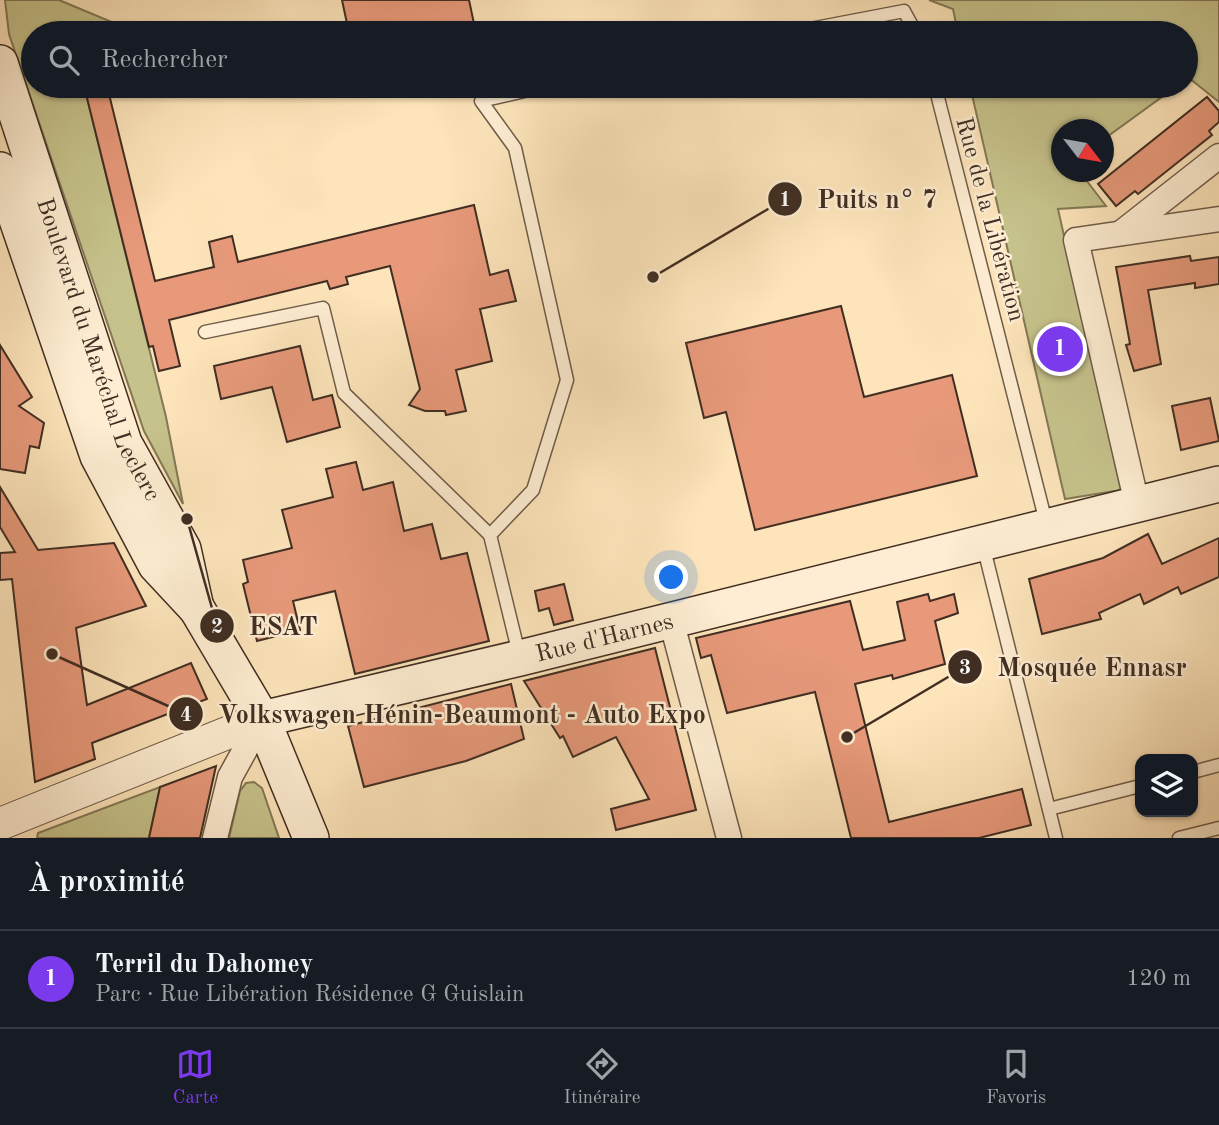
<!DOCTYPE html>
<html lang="fr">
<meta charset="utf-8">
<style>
:root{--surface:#171b24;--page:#20242c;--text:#f1f3f6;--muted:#9ea1a6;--line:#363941;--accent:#7c3aed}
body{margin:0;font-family:"Old Standard TT",serif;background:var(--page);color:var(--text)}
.controls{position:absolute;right:21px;bottom:21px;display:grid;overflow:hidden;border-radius:14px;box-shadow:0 2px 5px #0004}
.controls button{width:63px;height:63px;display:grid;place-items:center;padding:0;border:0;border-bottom:2px solid var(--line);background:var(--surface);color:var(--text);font:35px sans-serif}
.compass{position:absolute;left:1051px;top:119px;width:63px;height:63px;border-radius:50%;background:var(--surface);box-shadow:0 2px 5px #0004;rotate:121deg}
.you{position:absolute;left:672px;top:578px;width:24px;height:24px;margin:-18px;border:5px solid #fff;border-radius:50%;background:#1a73e8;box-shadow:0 0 0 10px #1a73e833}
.badge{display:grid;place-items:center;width:46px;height:46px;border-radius:50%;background:var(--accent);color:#fff;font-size:23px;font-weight:700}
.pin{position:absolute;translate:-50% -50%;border:4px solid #fff;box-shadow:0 2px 7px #0006}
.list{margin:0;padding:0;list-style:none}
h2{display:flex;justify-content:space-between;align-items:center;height:91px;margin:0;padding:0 28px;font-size:30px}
h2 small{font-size:23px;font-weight:400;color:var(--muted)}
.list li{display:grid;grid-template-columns:46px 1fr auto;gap:21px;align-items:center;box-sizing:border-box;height:98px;padding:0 28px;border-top:2px solid var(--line)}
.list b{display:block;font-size:26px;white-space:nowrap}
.list p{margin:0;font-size:23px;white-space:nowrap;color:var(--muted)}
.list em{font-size:23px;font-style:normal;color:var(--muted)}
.icon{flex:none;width:38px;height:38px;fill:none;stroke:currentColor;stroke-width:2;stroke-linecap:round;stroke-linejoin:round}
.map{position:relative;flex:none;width:1219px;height:838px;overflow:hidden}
.search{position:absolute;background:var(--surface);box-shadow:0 2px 5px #0004;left:21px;right:21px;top:21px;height:77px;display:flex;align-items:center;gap:18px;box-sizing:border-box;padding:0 24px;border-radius:38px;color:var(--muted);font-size:26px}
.sheet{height:189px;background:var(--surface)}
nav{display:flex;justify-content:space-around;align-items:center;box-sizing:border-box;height:98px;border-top:2px solid var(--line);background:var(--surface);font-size:19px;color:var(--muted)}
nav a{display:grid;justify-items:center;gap:4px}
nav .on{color:var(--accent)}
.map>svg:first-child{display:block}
</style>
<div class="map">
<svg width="1219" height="838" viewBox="0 0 1219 838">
<rect width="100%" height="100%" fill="#fde4ba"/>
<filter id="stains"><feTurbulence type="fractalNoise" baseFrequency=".00286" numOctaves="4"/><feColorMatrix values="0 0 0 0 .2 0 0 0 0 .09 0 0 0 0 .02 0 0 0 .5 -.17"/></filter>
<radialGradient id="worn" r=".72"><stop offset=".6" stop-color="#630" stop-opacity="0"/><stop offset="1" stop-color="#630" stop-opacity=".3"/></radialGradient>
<g fill="#c6c28b" stroke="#837857" stroke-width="2">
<path d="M 5,0 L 59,0 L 114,23 L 107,33 L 33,33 L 33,86 L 84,86 L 166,417 L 183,504 L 144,431 L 9,34 Z"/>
<path d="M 929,0 L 1219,0 L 1219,102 L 1189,78 L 1186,80 L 1186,33 L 958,33 L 953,9 Z"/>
<path d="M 970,86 L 1177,86 L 1104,139 L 1104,130 L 1062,130 L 1062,172 L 1080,172 L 1106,206 L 1058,209 L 1121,490 L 1065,499 Z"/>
<path d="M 254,782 L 262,788 L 279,838 L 229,838 L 240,791 L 246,783 Z"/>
<path d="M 160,787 L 149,838 L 37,838 L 38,833 Z"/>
</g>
<g fill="#e7997a" stroke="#402e23" stroke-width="2">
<path d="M 342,0 L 469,0 L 476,33 L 349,33 Z"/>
<path d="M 107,86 L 155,281 L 214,267 L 209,242 L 232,236 L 238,262 L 474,205 L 490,275 L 508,270 L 516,301 L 480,309 L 492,361 L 456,370 L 466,411 L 446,415 L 445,411 L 425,411 L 409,405 L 420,389 L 390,266 L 346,277 L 348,284 L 330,289 L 327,281 L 169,320 L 180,366 L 159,371 L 153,346 L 149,347 L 85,90 Z"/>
<path d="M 1207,97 L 1219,111 L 1219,122 L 1209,131 L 1212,135 L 1138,194 L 1135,191 L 1116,206 L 1098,184 Z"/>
<path d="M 1190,256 L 1191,261 L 1219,257 L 1219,284 L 1195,288 L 1195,283 L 1148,290 L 1161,364 L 1134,371 L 1126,345 L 1130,344 L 1116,267 Z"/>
<path d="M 841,306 L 864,397 L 952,375 L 977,476 L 755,530 L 726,412 L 704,418 L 686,343 Z"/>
<path d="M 0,345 L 32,397 L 19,406 L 44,423 L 39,448 L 30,446 L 25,473 L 0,469 Z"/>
<path d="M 300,346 L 313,400 L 332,395 L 340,427 L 287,442 L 272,387 L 221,399 L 214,366 Z"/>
<path d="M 1210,398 L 1219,441 L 1181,450 L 1172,406 Z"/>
<path d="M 356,462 L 363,490 L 393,482 L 404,531 L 432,524 L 441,559 L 467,553 L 489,641 L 355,674 L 335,591 L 293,601 L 300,630 L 257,641 L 243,584 L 248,582 L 243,560 L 292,548 L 282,510 L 333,497 L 326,469 Z"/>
<path d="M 0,487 L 38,550 L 114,543 L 146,606 L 76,628 L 87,705 L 191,663 L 207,699 L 92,743 L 95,759 L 35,782 L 12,579 L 0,580 L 0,553 L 15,552 L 0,527 Z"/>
<path d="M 1148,534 L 1162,564 L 1219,538 L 1219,577 L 1181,594 L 1178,587 L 1144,604 L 1140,594 L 1099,613 L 1101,619 L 1042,634 L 1029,579 L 1103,558 Z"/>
<path d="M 564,584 L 573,620 L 554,625 L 549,608 L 539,611 L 535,591 Z"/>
<path d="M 928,594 L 930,601 L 954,594 L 958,613 L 935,621 L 945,664 L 893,679 L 892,675 L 855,684 L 889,822 L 1022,789 L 1031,825 L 979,838 L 851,838 L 815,692 L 727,713 L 711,655 L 701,658 L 696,638 L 850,601 L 863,650 L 905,640 L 897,602 Z"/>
<path d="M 655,648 L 696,810 L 616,830 L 611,809 L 649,799 L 616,737 L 573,757 L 563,736 L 560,738 L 524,681 Z"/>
<path d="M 511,684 L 524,739 L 466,761 L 364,787 L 348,726 Z"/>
<path d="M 216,766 L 200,838 L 149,838 L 160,787 Z"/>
</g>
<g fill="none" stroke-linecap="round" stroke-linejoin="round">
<g stroke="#6f5c49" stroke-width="15">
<g id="service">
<path d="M 789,33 L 904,11 L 916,33"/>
<path d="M 935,86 L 1047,526"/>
<path d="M 205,332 L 323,308 L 344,393 L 490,535"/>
<path d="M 983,545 L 1056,838"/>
<path d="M 519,654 L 490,535 L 533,490 L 567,380 L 515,148 L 481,101 L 546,86"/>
<path d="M 1193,772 L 1219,765"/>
<path d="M 1049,809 L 1140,786"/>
<path d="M 1179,838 L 1219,828"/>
</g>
</g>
<g stroke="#6f5c49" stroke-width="27">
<g id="minor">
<path d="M 1121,233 L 1219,156"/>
<path d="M 1137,504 L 1076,240 L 1219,219"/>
<path d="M 671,620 L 729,838"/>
<path d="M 215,838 L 230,777 L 262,719"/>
</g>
</g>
<g stroke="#6f5c49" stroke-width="34">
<path id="tertiary" d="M 0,824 L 262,719"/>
</g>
<g stroke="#402e23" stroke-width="38">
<g id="secondary">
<path id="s1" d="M 0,63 L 124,443 L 183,549 L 196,608"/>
<path d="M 0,170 L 98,456 L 156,565 L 197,609 L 262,719 L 311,838"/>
<path id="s2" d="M 262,719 L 520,658 L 1219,484"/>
</g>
</g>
<use href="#service" stroke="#feedd2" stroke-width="12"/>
<use href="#minor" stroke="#feedd2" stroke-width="24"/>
<use href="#tertiary" stroke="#feedd2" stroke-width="32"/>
<use href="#secondary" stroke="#feedd2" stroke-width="35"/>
</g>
<g text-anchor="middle" stroke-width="5" stroke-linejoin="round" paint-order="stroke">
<g font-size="24" fill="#402e23" stroke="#feedd2">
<text transform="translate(991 219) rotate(75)" y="8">Rue de la Libération</text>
<text dy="8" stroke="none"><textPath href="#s1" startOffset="303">Boulevard du Maréchal Leclerc</textPath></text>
<text dy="8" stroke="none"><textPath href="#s2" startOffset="352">Rue d'Harnes</textPath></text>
</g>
</g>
<path fill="none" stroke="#402e23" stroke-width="2.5" d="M653 277L785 199M187 519L217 626M847 737L965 667M52 654L186 714"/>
<g fill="#402e23" stroke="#feedd2" stroke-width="2.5">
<circle cx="653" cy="277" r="7"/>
<circle cx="187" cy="519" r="7"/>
<circle cx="847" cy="737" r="7"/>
<circle cx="52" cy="654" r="7"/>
<circle cx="785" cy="199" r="18"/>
<circle cx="217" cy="626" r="18"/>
<circle cx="965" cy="667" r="18"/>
<circle cx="186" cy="714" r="18"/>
</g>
<g font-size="21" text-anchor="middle" font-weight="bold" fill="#fff">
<text x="785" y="206">1</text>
<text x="217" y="633">2</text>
<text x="965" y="674">3</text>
<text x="186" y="721">4</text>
</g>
<g font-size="26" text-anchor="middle" font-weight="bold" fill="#402e23" stroke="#feedd2" stroke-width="5" stroke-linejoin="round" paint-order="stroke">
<text x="877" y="208">Puits n° 7</text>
<text x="283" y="635">ESAT</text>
<text x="1092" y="676">Mosquée Ennasr</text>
<text x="462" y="723">Volkswagen Hénin-Beaumont - Auto Expo</text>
</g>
<rect width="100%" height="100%" filter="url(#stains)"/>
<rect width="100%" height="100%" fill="url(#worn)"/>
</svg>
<div class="controls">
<button><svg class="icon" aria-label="layers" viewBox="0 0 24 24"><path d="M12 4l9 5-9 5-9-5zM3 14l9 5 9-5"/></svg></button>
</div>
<svg class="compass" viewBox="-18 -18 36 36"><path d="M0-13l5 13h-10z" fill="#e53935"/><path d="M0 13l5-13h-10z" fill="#9ea1a6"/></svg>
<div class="you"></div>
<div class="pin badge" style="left:1060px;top:349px">1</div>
<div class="search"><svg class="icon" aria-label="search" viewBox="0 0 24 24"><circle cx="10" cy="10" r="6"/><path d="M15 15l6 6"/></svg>Rechercher</div>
</div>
<section class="sheet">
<h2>À proximité<small></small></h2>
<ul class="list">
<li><span class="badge">1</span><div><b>Terril du Dahomey</b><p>Parc · Rue Libération Résidence G Guislain</p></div><em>120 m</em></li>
</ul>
</section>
<nav>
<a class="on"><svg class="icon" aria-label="map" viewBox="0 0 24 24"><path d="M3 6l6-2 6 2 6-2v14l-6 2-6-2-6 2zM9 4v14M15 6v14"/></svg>Carte</a>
<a><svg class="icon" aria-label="directions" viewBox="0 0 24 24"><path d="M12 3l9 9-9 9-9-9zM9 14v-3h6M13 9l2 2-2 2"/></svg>Itinéraire</a>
<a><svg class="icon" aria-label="saved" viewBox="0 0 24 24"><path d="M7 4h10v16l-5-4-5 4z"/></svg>Favoris</a>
</nav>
